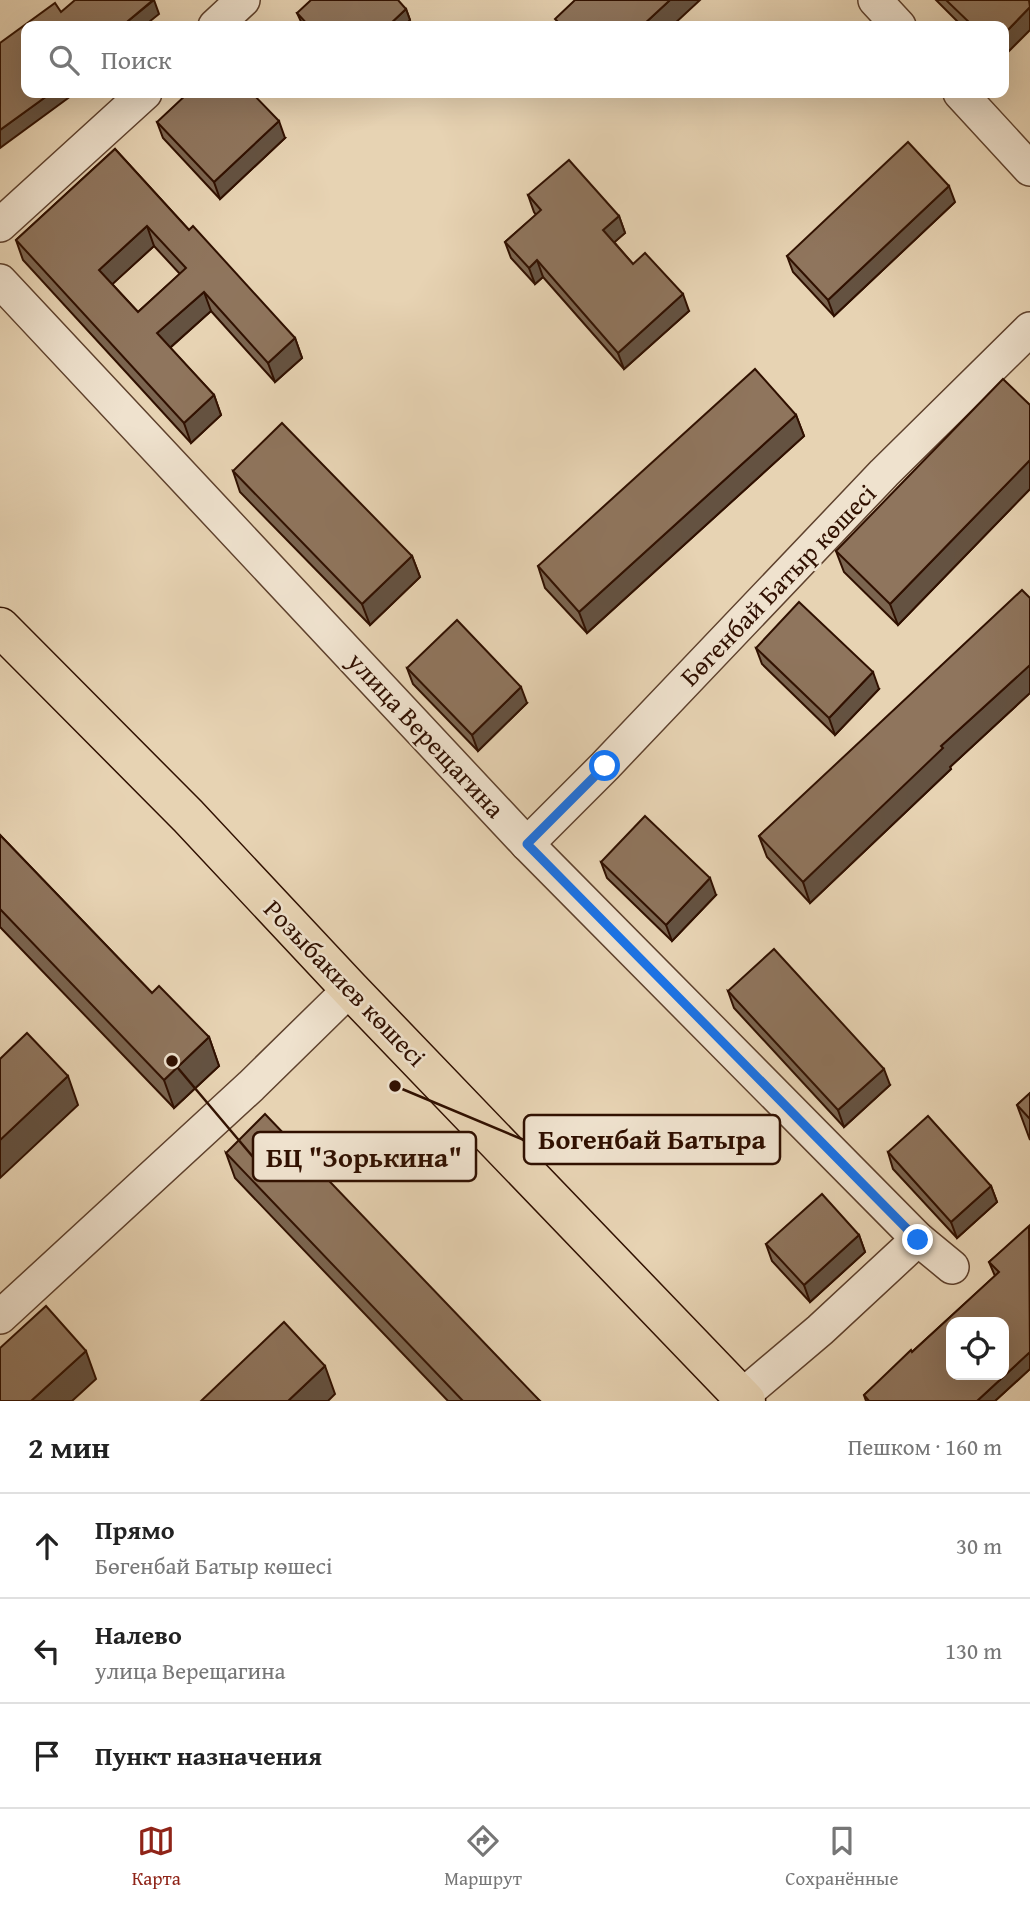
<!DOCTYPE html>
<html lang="ru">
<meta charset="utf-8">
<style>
:root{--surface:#fff;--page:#f6f6f6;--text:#222;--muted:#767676;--line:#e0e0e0;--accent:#8f2418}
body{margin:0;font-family:"Gentium Book Plus",serif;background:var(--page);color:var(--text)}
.controls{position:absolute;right:21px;bottom:21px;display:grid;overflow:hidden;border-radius:14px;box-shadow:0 7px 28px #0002}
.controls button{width:63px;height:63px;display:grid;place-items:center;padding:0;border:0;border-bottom:2px solid var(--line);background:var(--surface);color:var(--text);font:35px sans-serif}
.stop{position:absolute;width:21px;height:21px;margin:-16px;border:5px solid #1a73e8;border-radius:50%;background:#fff}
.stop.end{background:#1a73e8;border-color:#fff;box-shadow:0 2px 7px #0008}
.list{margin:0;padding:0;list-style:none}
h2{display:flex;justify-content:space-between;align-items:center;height:91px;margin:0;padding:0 28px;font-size:30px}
h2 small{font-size:23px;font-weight:400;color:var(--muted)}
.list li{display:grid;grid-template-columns:46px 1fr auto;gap:21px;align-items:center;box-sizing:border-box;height:105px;padding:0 28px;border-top:2px solid var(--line)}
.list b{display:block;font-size:26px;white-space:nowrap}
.list p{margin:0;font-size:23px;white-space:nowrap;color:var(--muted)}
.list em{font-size:23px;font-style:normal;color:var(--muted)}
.icon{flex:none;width:38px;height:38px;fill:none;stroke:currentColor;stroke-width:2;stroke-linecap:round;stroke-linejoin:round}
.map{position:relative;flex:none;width:1030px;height:1401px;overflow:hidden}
.search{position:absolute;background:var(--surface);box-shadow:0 7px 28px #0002;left:21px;right:21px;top:21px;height:77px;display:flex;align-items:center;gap:18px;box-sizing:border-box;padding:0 24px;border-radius:14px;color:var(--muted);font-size:26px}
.sheet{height:406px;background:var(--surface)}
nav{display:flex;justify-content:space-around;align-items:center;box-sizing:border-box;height:98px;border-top:2px solid var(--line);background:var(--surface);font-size:19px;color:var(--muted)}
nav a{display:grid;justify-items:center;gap:4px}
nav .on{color:var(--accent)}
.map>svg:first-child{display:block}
</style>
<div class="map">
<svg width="1030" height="1401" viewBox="0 0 1030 1401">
<rect width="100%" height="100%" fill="#e7d3b3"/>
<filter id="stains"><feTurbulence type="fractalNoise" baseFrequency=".00286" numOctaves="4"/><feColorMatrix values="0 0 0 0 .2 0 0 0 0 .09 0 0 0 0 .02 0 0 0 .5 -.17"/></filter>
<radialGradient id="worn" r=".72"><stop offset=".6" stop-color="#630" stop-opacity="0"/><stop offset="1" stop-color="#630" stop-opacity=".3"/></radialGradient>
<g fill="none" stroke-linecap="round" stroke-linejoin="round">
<g stroke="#5e412d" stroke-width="36">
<g id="minor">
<path d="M 875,0 L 899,26"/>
<path d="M 215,26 L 243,0"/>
<path d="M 960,93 L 1030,169"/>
<path d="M 0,225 L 145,93"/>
<path d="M 0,281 L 527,844 L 918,1239 L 952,1267"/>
<path d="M 527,844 L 605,766 L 884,473 L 1030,329"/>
<path d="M 0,1317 L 251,1086 L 350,989"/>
<path d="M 742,1396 L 820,1330 L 918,1239"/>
</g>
</g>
<g stroke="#301000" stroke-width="41">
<path id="major" d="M 0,627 L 188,816 L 350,989 L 746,1401"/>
</g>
<use href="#minor" stroke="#efe2ce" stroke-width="33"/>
<use href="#major" stroke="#e7d3b3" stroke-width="38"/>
</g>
<g fill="#7b6550" stroke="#301000" stroke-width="2" fill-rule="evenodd">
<path d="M 936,0 L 1029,0 L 1004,26 L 962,26 Z"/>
<path d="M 406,9 L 410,20 L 404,26 L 303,26 L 297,13 Z"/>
<path d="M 157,122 L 285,138 L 220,199 L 163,138 Z"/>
<path d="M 115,149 L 189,230 L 295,338 L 302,358 L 275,382 L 211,311 L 170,348 L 214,395 L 221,415 L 191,443 L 23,260 L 16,240 ZM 154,246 L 180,274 L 138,312 L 112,284 Z"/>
<path d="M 528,195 L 619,216 L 625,233 L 614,242 L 633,264 L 689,311 L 624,369 L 543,277 L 535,284 L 511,258 L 505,242 L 536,215 L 534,212 Z"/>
<path d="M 955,202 L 834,316 L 793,272 L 787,256 Z"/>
<path d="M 1030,405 L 1030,489 L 898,625 L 844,572 L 836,551 Z"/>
<path d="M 796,415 L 804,436 L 587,633 L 545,588 L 538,566 Z"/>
<path d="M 233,471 L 412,556 L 420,577 L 370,625 L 240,492 Z"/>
<path d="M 1030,598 L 1030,693 L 950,767 L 951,769 L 810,903 L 767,857 L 759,836 Z"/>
<path d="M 756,648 L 879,689 L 835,735 L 762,664 Z"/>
<path d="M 407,668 L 527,703 L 478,751 L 413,684 Z"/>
<path d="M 0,835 L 152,993 L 209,1037 L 219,1066 L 174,1108 L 0,927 Z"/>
<path d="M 601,862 L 716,895 L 672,941 L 607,878 Z"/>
<path d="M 728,991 L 890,1085 L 844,1127 L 734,1008 Z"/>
<path d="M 1030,1093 L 1030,1140 L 1017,1105 Z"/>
<path d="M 888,1152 L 991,1186 L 997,1202 L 957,1238 L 893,1169 Z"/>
<path d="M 226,1153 L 540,1401 L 448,1401 L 235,1178 Z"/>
<path d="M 1030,1227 L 1030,1369 L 995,1401 L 866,1401 L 864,1395 L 912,1352 L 995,1276 L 989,1262 Z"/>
<path d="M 859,1235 L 865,1252 L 810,1302 L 772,1261 L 766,1244 Z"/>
</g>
<g fill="#645241" stroke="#301000" stroke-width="2">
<path d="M 154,0 L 159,14 L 144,26 L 122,26 Z"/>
<path d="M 670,0 L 700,0 L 672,26 L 642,26 Z"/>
<path d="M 1030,7 L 1030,30 L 1004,56 L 1004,34 Z"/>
<path d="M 406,9 L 410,20 L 404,26 L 388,26 Z"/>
<path d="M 51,93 L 75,93 L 0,148 L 0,130 Z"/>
<path d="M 279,121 L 285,138 L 220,199 L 214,182 Z"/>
<path d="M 949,186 L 955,202 L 834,316 L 828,300 Z"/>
<path d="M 619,216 L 625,233 L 609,247 L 603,230 Z"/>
<path d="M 147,226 L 154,246 L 106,290 L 99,270 Z"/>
<path d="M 537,260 L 543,277 L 535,284 L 529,268 Z"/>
<path d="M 204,292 L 211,311 L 164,353 L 157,333 Z"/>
<path d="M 683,294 L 689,311 L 624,369 L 618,353 Z"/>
<path d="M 295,338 L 302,358 L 275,382 L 268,363 Z"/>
<path d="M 214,395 L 221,415 L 191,443 L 184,423 Z"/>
<path d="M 796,415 L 804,436 L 587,633 L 579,612 Z"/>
<path d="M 1030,460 L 1030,489 L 898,625 L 890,604 Z"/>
<path d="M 412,556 L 420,577 L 370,625 L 362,604 Z"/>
<path d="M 1030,665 L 1030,693 L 950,767 L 951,769 L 810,903 L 803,882 L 941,746 Z"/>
<path d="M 873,672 L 879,689 L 835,735 L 829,718 Z"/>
<path d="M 521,687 L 527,703 L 478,751 L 472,735 Z"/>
<path d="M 710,878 L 716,895 L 672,941 L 666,925 Z"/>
<path d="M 209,1037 L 219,1066 L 174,1108 L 164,1080 Z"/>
<path d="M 884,1069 L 890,1085 L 844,1127 L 838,1110 Z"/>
<path d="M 68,1076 L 78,1105 L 0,1178 L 0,1140 Z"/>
<path d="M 991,1186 L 997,1202 L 957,1238 L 951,1222 Z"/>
<path d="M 859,1235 L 865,1252 L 810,1302 L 804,1285 Z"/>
<path d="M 86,1351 L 96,1379 L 72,1401 L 31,1401 Z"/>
<path d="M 1030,1352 L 1030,1369 L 995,1401 L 977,1401 Z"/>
<path d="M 325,1366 L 335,1394 L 328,1401 L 288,1401 Z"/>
</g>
<g fill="#8f755d" stroke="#301000" stroke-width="2" fill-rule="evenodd">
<path d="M 75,0 L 153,0 L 122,26 L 26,26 L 26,93 L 51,93 L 0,130 L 0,43 L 55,3 L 61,12 Z"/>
<path d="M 311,0 L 398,0 L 406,9 L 388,26 L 309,26 L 297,13 Z"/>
<path d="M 575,0 L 670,0 L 642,26 L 562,26 L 555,19 Z"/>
<path d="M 946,0 L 1029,0 L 1030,7 L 1004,34 L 1004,26 L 973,26 Z"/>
<path d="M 188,93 L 252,93 L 279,121 L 214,182 L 157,122 Z"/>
<path d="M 908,142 L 949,186 L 828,300 L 787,256 Z"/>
<path d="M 115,149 L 189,230 L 193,226 L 295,338 L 268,363 L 204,292 L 157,333 L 214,395 L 184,423 L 16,240 ZM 147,226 L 186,268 L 138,312 L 99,270 Z"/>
<path d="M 569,160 L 619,216 L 603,230 L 633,264 L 645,253 L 683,294 L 618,353 L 537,260 L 529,268 L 505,242 L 541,210 L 528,195 Z"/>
<path d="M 755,369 L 796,415 L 579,612 L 538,566 Z"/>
<path d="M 1003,379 L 1030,405 L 1030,460 L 890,604 L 836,551 Z"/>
<path d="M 282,423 L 412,556 L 362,604 L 233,471 Z"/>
<path d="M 1022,590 L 1030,598 L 1030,665 L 941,746 L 943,748 L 803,882 L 759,836 Z"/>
<path d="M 799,602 L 873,672 L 829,718 L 756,648 Z"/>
<path d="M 457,620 L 521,687 L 472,735 L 407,668 Z"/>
<path d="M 645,816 L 710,878 L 666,925 L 601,862 Z"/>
<path d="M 0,835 L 152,993 L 159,986 L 209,1037 L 164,1080 L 0,909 Z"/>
<path d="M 774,949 L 884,1069 L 838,1110 L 728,991 Z"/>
<path d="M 27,1033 L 68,1076 L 0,1140 L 0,1059 Z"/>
<path d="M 1030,1093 L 1030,1119 L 1017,1105 Z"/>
<path d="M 265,1114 L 540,1401 L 463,1401 L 226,1153 Z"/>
<path d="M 928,1116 L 991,1186 L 951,1222 L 888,1152 Z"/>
<path d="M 822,1194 L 859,1235 L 804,1285 L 766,1244 Z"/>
<path d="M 1029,1226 L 1030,1352 L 977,1401 L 869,1401 L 864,1395 L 911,1350 L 912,1352 L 999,1272 L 989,1262 ZM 951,1322 L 1004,1322 L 1004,1375 L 951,1375 Z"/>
<path d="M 46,1306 L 86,1351 L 31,1401 L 0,1401 L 0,1348 Z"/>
<path d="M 284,1322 L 325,1366 L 288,1401 L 201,1401 Z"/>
</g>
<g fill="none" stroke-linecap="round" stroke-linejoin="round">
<path stroke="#1a73e8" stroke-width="9" d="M 605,766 L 527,844 L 918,1240"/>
</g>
<g text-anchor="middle" stroke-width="5" stroke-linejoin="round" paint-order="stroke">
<g font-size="26" fill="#301000" stroke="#efe2ce">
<text transform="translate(778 585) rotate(-46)" y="9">Бөгенбай Батыр көшесі</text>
<text transform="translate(426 735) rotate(47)" y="9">улица Верещагина</text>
<text transform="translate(345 983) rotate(46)" y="9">Розыбакиев көшесі</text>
</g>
</g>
<path fill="none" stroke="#301000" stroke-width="2.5" d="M395 1086L524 1140M172 1061L253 1157"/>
<g fill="#301000" stroke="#efe2ce" stroke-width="2.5">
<circle cx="395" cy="1086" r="7"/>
<circle cx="172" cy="1061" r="7"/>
</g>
<g fill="#efe2ce" stroke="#301000" stroke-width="2.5">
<rect x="524" y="1115" width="256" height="49" rx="7"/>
<rect x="253" y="1132" width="223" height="49" rx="7"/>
</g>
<g font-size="28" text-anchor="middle" font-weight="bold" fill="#301000">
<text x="652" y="1149">Богенбай Батыра</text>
<text x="364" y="1167">БЦ "Зорькина"</text>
</g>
<rect width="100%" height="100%" filter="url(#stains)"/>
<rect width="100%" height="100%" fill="url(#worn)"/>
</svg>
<div class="controls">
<button><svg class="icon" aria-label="locate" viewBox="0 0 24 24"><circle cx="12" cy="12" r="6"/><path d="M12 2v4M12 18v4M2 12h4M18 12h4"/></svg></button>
</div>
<div class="stop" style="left:605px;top:766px"></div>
<div class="stop end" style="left:918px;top:1240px"></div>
<div class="search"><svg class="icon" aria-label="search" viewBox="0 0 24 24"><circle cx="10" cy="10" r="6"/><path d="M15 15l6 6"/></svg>Поиск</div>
</div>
<section class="sheet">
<h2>2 мин<small>Пешком · 160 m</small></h2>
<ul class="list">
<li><svg class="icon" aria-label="ahead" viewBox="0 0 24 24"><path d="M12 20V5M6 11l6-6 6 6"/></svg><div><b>Прямо</b><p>Бөгенбай Батыр көшесі</p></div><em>30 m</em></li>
<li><svg class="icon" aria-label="left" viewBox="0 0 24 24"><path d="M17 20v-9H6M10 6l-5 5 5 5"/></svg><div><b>Налево</b><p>улица Верещагина</p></div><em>130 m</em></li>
<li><svg class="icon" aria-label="arrive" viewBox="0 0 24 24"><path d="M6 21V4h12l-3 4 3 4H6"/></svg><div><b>Пункт назначения</b></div></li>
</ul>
</section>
<nav>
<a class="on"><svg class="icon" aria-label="map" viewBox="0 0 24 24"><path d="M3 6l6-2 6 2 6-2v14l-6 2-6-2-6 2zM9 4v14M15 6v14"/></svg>Карта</a>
<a><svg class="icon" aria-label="directions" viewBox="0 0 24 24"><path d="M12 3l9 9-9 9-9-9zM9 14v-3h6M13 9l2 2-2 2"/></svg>Маршрут</a>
<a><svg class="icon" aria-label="saved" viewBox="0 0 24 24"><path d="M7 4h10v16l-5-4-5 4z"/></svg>Сохранённые</a>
</nav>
